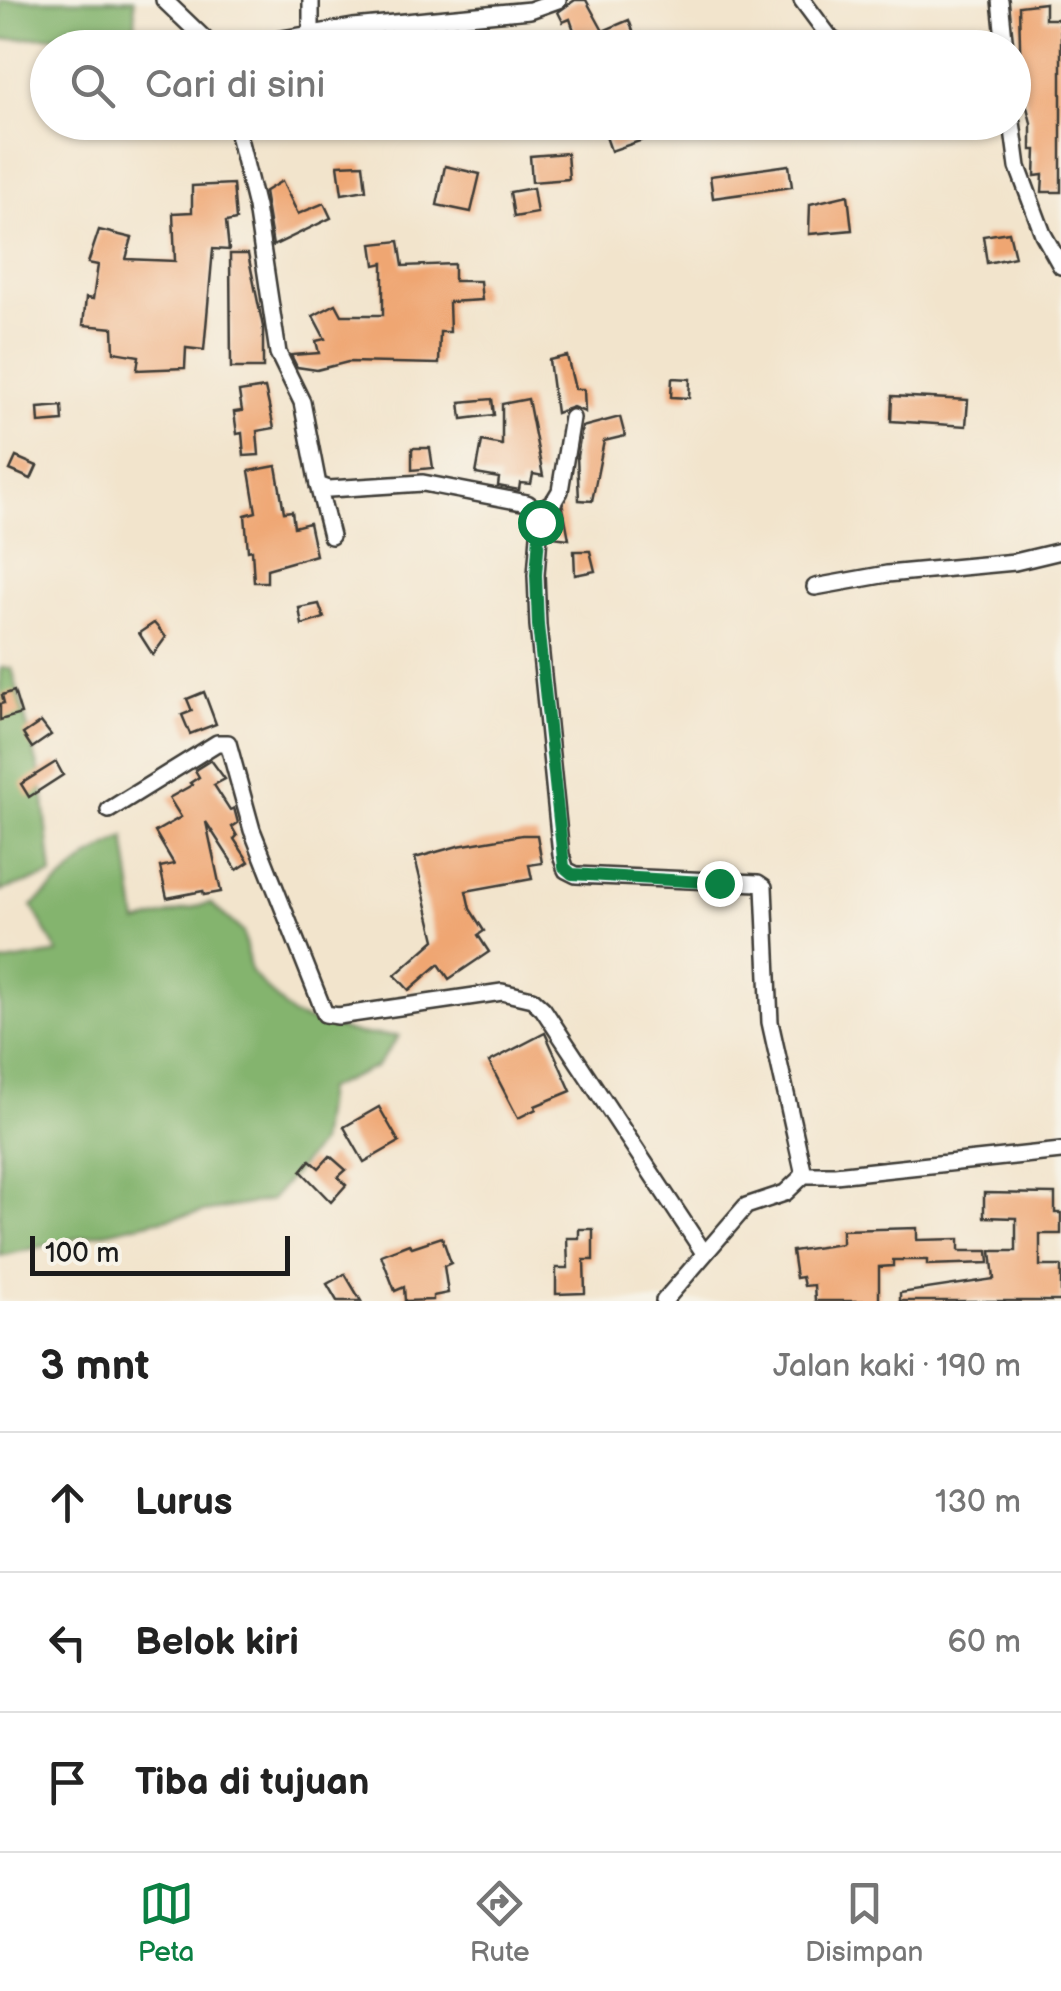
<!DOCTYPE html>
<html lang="id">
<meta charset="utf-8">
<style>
:root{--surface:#fff;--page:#f6f6f6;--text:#222;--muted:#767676;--line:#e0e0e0;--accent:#0b8043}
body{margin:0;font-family:"Balsamiq Sans",sans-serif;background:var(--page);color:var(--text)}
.scale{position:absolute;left:30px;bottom:25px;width:260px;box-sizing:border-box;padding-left:10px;border:5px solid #1c1c1c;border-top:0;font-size:28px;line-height:35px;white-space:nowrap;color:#1c1c1c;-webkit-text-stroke:8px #f7f3e8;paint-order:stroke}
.stop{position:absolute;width:30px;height:30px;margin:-22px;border:8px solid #0b8043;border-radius:50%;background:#fff}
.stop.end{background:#0b8043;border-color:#fff;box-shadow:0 2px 10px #0008}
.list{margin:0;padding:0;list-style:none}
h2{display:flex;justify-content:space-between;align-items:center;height:130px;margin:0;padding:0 40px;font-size:42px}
h2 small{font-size:32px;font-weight:400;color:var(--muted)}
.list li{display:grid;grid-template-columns:65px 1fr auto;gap:30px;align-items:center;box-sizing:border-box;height:140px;padding:0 40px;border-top:2px solid var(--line)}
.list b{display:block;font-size:38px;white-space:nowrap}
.list em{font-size:32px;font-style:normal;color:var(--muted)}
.icon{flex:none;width:55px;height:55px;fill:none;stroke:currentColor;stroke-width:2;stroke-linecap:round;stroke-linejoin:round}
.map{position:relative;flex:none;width:1061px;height:1301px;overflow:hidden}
.search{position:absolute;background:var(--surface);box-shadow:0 2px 8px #0004;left:30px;right:30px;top:30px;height:110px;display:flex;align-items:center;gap:25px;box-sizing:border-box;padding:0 35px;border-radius:55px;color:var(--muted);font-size:38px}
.sheet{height:550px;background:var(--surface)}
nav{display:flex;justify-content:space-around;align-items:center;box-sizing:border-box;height:140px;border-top:2px solid var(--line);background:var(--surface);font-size:28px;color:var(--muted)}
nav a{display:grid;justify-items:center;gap:5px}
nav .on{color:var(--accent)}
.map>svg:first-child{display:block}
</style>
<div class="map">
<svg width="1061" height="1301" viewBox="0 0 1061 1301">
<rect width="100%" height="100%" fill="#f7f3e8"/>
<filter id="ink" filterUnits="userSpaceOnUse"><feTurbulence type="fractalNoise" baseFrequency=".01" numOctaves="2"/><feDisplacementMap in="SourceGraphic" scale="20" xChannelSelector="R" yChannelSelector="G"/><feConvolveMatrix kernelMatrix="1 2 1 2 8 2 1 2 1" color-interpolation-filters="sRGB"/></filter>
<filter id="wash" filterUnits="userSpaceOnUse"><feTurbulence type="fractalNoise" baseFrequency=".0048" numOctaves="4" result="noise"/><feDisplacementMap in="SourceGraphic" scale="40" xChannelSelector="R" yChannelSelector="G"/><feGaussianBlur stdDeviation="2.25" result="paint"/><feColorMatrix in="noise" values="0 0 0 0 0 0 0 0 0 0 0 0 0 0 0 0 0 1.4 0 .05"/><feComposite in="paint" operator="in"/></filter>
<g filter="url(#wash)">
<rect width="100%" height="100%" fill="#f2e4cc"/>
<g fill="#84b46e" stroke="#506845" stroke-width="2.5">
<path d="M 0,0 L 134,0 L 137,47 L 62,47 L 56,36 L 0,40 Z"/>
<path d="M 0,668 L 12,668 L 42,782 L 52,875 L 0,891 Z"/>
<path d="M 125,837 L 137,923 L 210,903 L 243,932 L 251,972 L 293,1016 L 359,1034 L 399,1036 L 376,1067 L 326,1089 L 319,1144 L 271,1200 L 159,1220 L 0,1256 L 0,963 L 58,953 L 32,906 L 90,856 Z"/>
</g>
<g id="blocks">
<g fill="#efa672">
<path d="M 575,0 L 586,0 L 603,31 L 629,20 L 639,48 L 580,48 L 570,19 L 563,22 L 558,12 Z"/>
<path d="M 1045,3 L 1045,19 L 1059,19 L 1061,34 L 1061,192 L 1042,192 L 1043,175 L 1035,176 L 1036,150 L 1031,150 L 1031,123 L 1021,83 L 1019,6 Z"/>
<path d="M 601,122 L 686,122 L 686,125 L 611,151 Z"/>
<path d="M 567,153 L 569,179 L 532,182 L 530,156 Z"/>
<path d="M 363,164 L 366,190 L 342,194 L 338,165 Z"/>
<path d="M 789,165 L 792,187 L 713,198 L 710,176 Z"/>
<path d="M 445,166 L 480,174 L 471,212 L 437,205 Z"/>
<path d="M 282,181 L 298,214 L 324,203 L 331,218 L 273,246 L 264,192 Z"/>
<path d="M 233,184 L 236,220 L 226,222 L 229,250 L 213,249 L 204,350 L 186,348 L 185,368 L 137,370 L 139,356 L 114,352 L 113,328 L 83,325 L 86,298 L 93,299 L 98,265 L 88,263 L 99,230 L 132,238 L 126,259 L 175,261 L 173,213 L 192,212 L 192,186 Z"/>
<path d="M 533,188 L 537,213 L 514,217 L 510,192 Z"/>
<path d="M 848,195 L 852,230 L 809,234 L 810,204 Z"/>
<path d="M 1009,232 L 1015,257 L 987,263 L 983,236 Z"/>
<path d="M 399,241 L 403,266 L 454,264 L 454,281 L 480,281 L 482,300 L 449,302 L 450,332 L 440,332 L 439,364 L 348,362 L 317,370 L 297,367 L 291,355 L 319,353 L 316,341 L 325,339 L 313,316 L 336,304 L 342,315 L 383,315 L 383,263 L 375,265 L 372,244 Z"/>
<path d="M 230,254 L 248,254 L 263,327 L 263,368 L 231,368 Z"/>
<path d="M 567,356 L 575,389 L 584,389 L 585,412 L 573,407 L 556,413 L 549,360 Z"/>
<path d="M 672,378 L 690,379 L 689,398 L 671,397 Z"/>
<path d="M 265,388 L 274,428 L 257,431 L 259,455 L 244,456 L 242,433 L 237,434 L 234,412 L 242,411 L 239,392 Z"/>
<path d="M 892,396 L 968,400 L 966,426 L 891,421 Z"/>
<path d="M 492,399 L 494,415 L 462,419 L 460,402 Z"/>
<path d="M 528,399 L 543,476 L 533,474 L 531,484 L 520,483 L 519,490 L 498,486 L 499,478 L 476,474 L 482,441 L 502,445 L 502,404 Z"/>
<path d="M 62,406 L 63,421 L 39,423 L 38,408 Z"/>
<path d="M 620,417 L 625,436 L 604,441 L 592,501 L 579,500 L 577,456 L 582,427 Z"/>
<path d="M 412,448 L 430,448 L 433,468 L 412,470 Z"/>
<path d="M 16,457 L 37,466 L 31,479 L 10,470 Z"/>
<path d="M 276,466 L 284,512 L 292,511 L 294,527 L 309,523 L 316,555 L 267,569 L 267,582 L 254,582 L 252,550 L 248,551 L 245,515 L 256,512 L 249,471 Z"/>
<path d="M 563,507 L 569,539 L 552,537 L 554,514 Z"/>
<path d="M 574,551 L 590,551 L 595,571 L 575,575 Z"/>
<path d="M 319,604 L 324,618 L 302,625 L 299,608 Z"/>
<path d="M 154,623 L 166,637 L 153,655 L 139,633 Z"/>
<path d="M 14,691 L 21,714 L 0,720 L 0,704 L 4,703 L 2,695 Z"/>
<path d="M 204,692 L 216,724 L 190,734 L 182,715 L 192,711 L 187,699 Z"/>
<path d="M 41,722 L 51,735 L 32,748 L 23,734 Z"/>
<path d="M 211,760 L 225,779 L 214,785 L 230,810 L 234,808 L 238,823 L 232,827 L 237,836 L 234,839 L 249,862 L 237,870 L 206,822 L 221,892 L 204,895 L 203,891 L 167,898 L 160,867 L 174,864 L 155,832 L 181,817 L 169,798 L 192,785 L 190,783 L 199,777 L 195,770 Z"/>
<path d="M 56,762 L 63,775 L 29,797 L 21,784 Z"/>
<path d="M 522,835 L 537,835 L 542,863 L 529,865 L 532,879 L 466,891 L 470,909 L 484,931 L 478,935 L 489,952 L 449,979 L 439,964 L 409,990 L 395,975 L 435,940 L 415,858 L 458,846 Z"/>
<path d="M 545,1033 L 571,1091 L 535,1106 L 536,1109 L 518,1118 L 489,1062 Z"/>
<path d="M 379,1107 L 399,1142 L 364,1162 L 344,1127 Z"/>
<path d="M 330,1156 L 346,1170 L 338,1177 L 346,1185 L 331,1202 L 301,1171 L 310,1160 L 319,1168 Z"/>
<path d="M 984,1193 L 1055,1194 L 1055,1213 L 1061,1213 L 1061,1234 L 1040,1234 L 1040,1266 L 1061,1266 L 1061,1301 L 900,1301 L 900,1293 L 994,1279 L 991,1251 L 1016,1251 L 1016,1218 L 984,1217 Z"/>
<path d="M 917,1228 L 917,1240 L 959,1239 L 959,1251 L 988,1251 L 989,1263 L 927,1265 L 927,1260 L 893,1260 L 893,1266 L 879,1267 L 879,1301 L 815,1301 L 814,1285 L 804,1286 L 802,1277 L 796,1278 L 792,1251 L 842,1244 L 842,1230 Z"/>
<path d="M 579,1229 L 593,1229 L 593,1260 L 584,1260 L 585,1293 L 556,1294 L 556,1268 L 568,1268 L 567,1238 L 579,1238 Z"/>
<path d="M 442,1237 L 451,1263 L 444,1266 L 448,1293 L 433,1296 L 433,1300 L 405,1301 L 404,1287 L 395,1291 L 381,1255 L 409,1244 L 412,1247 Z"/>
<path d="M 345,1274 L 361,1301 L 337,1301 L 327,1284 Z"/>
</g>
</g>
</g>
<g filter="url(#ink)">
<use href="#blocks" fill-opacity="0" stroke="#3c3a36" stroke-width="2.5"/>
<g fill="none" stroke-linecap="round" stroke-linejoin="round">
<g stroke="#3c3a36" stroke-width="20">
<g id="street">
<path d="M 164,0 L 214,48"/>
<path d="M 311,0 L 311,33"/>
<path d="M 802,0 L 831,39 L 847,48"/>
<path d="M 1000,0 L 1005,48"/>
<path d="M 229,48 L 353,27 L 530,10 L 558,0"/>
<path d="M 235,122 L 256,207 L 278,353 L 302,402 L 318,485 L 329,489 L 423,483 L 527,503 L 534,508 L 540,522 L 536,575 L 538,625 L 561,855 L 566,870 L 576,875 L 758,883 L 764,887 L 770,1022 L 804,1175"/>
<path d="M 1012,122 L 1018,167 L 1043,234 L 1061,266"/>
<path d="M 318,485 L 331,536"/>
<path d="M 537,512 L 554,501 L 560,491 L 572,418"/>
<path d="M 815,587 L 887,574 L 1015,562 L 1061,551"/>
<path d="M 109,810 L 217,743 L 228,743 L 252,830 L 325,1014 L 338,1016 L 502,992 L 532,999 L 543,1009 L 704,1253"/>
<path d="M 664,1301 L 746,1206 L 785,1193 L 804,1175 L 835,1175 L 1061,1151"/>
</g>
</g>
<use href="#street" stroke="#fff" stroke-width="15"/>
</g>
</g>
<g fill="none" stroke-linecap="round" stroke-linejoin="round" filter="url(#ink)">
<path stroke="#0b8043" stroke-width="12" d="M 540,522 L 536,575 L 538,625 L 564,867 L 572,874 L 719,883"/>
</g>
</svg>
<div class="scale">100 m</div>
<div class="stop" style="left:540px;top:522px"></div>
<div class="stop end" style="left:719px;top:883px"></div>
<div class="search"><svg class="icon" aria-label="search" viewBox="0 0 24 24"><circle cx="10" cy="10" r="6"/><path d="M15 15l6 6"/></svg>Cari di sini</div>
</div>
<section class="sheet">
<h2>3 mnt<small>Jalan kaki · 190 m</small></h2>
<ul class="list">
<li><svg class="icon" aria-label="ahead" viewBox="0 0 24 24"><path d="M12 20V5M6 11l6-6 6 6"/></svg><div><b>Lurus</b></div><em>130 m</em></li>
<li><svg class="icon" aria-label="left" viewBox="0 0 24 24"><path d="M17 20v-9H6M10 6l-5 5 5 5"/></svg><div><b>Belok kiri</b></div><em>60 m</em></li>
<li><svg class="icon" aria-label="arrive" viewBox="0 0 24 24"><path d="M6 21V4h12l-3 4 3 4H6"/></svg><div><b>Tiba di tujuan</b></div></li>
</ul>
</section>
<nav>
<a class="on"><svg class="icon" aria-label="map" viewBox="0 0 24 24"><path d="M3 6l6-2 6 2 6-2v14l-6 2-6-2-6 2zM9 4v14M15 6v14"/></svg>Peta</a>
<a><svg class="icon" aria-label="directions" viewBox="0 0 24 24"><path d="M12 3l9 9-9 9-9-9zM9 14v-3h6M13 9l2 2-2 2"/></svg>Rute</a>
<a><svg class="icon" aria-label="saved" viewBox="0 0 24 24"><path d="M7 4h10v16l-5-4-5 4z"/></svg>Disimpan</a>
</nav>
